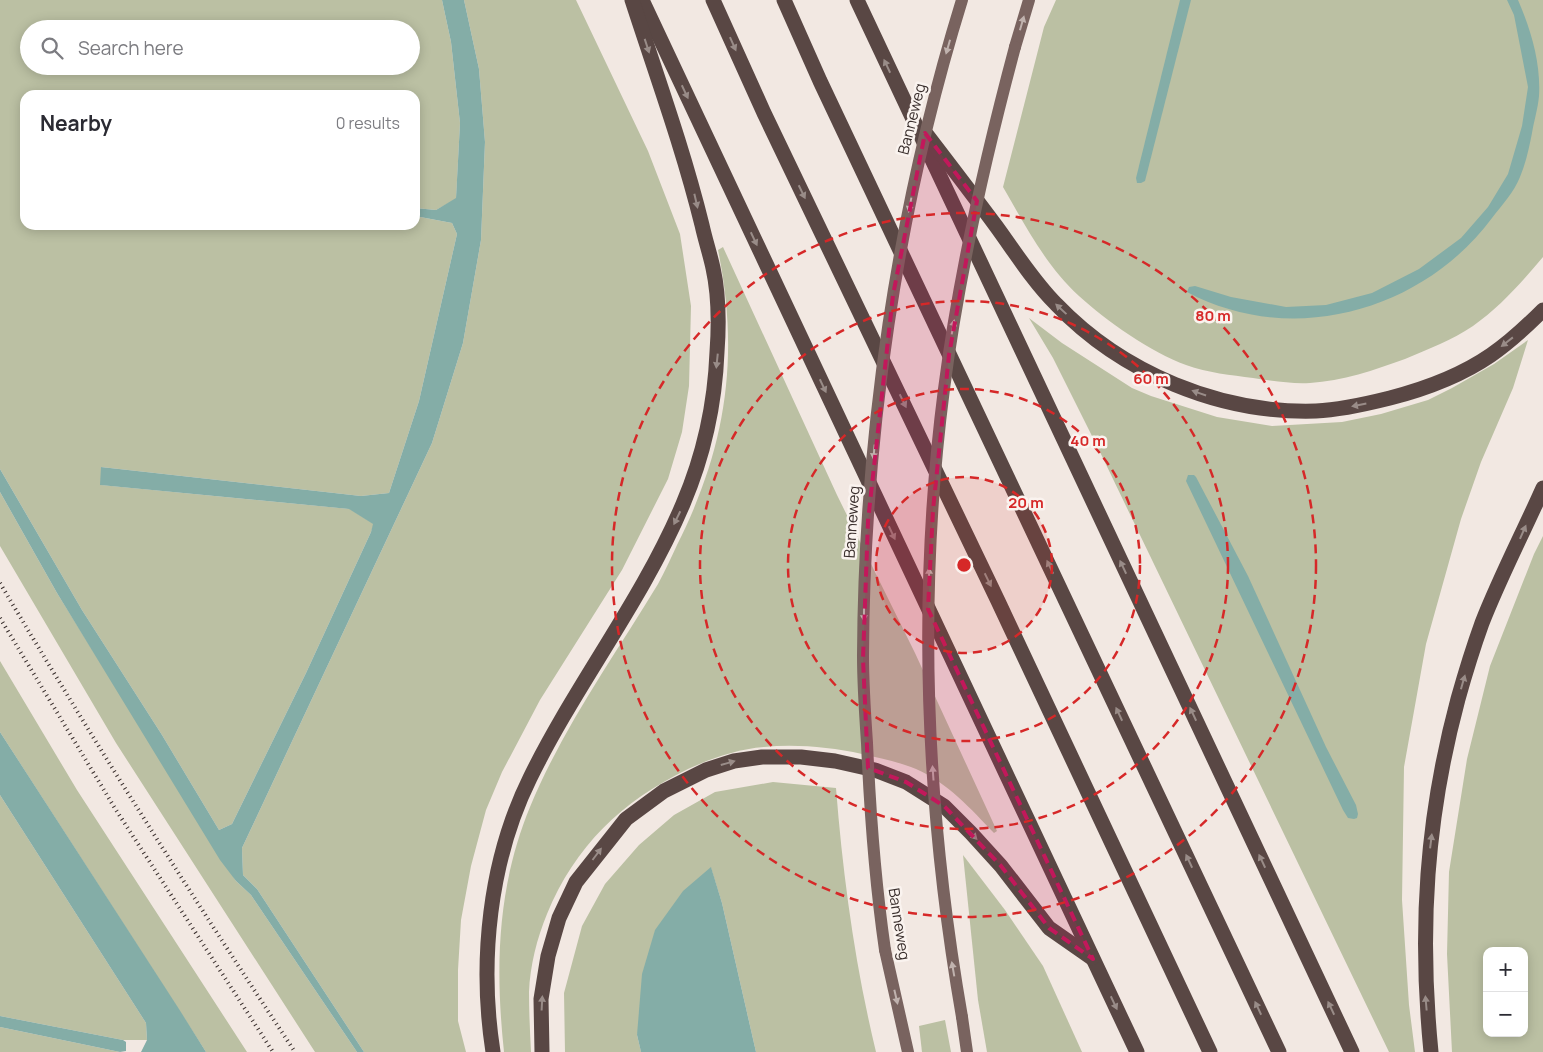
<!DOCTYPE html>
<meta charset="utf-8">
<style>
:root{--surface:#fff;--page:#f2f2f3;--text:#2b2b33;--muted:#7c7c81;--line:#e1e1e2}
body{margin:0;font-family:Manrope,sans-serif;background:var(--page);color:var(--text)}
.controls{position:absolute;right:15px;bottom:15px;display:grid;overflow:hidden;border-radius:10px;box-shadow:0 2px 12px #0003}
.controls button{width:45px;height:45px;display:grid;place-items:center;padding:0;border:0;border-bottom:1px solid var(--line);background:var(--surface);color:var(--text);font:25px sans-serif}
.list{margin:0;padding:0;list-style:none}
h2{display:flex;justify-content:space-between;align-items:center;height:65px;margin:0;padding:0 20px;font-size:21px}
h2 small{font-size:16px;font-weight:400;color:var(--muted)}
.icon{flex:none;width:28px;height:28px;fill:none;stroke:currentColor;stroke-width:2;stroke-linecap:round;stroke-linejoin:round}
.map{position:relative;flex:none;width:1543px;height:1052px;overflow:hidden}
.search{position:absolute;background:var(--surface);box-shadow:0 2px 12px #0003;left:20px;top:20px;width:400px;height:55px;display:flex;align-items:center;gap:12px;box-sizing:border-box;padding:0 18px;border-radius:28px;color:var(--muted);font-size:19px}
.panel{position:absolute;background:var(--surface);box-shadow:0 2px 12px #0003;left:20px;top:90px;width:400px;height:140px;border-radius:15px}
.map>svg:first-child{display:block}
</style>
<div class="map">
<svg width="1543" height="1052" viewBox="0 0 1543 1052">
<rect width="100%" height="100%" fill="#f2e8e2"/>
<g fill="#bbc0a3" fill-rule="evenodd">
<path d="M 0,0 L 442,0 L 451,42 L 460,123 L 456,199 L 436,210 L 415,208 L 415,95 L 25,95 L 25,225 L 415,225 L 415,216 L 452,223 L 457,234 L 419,401 L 389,493 L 361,496 L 101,467 L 101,485 L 350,509 L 374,524 L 371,532 L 306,673 L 232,824 L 219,830 L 162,735 L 82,610 L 0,469 ZM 29,29 L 411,29 L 411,66 L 29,66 Z"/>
<path d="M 464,0 L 576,0 L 648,151 L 680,234 L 691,306 L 689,386 L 682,432 L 668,479 L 622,570 L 540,700 L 502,772 L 486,810 L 471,866 L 461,920 L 458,970 L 458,1021 L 466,1052 L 364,1052 L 257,889 L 243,875 L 242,848 L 432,443 L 463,343 L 481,240 L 485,142 L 479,69 Z"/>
<path d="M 1056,0 L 1543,0 L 1543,257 C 1522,282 1500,307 1473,326 C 1452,340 1429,349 1405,359 C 1375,370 1342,381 1310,383 C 1291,384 1272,381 1253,378 C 1231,375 1208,373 1186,365 C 1152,353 1105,320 1079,296 C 1046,266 1025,225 1003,187 L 1044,27 Z"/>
<path d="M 723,247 L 837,495 L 915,653 L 997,831 L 994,833 C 971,809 948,783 916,769 C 899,762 879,758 862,754 C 830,747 796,744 764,747 C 738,749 712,758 688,769 C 622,801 575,846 547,914 C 537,938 530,966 529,992 C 529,1012 530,1032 531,1052 L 504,1052 C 495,968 497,887 530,807 C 563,727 614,657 658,584 C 665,571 671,558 677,545 C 726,448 740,357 718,250 Z"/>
<path d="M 1029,318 L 1062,343 L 1132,388 L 1151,396 L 1217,417 L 1272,426 L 1342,422 L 1381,414 L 1428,400 L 1452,388 L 1494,364 L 1528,340 L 1513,388 L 1481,462 L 1461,519 L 1426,644 L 1404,767 L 1402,900 L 1409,1005 L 1415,1052 L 1389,1052 L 1100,452 L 1053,358 Z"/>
<path d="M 0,492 L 57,593 L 236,881 L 251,895 L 357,1052 L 315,1052 L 116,743 L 0,546 Z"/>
<path d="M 1543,536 L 1543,1052 L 1452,1052 L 1447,954 L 1449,872 L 1467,759 L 1490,666 L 1534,554 ZM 1487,951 L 1524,951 L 1524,1033 L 1487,1033 Z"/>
<path d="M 0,661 L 77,790 L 247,1052 L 206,1052 L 0,732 Z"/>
<path d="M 773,782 L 836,788 C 843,877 855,965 876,1052 L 756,1052 L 722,903 L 711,868 L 637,1035 L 641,1052 L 565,1052 L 564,993 L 582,926 L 605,884 L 639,845 L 674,815 L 715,792 Z"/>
<path d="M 0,795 L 146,1023 L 147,1040 L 123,1040 L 0,1016 Z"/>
<path d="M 963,855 L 1005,910 L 1043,966 L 1082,1052 L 987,1052 L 978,1000 Z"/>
<path d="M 945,1020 L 951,1052 L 922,1052 L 919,1026 Z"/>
<path d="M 0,1027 L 120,1052 L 0,1052 Z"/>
</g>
<g fill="#84ada7">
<path d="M 442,0 L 464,0 L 479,69 L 485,142 L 481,240 L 463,343 L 432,443 L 242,848 L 243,875 L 257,889 L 364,1052 L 357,1052 L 251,895 L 236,881 L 220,860 L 57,593 L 0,492 L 0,469 L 82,610 L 162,735 L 219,830 L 232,824 L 306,673 L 371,532 L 373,524 L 349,509 L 100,485 L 101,467 L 361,496 L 389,493 L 419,401 L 457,234 L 452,223 L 415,216 L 415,208 L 436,210 L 456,198 L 460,123 L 451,42 Z"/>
<path d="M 1180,0 L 1191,0 L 1145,181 L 1141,183 L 1137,183 L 1136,178 Z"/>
<path d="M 1507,0 L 1518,0 C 1531,30 1541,63 1539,96 C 1538,108 1534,121 1532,133 C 1529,148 1526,163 1520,177 C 1514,192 1502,205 1492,218 C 1423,311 1292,348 1187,292 L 1189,287 L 1195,286 L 1231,297 L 1286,307 L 1326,305 L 1372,293 L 1419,269 L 1461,238 L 1488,207 L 1508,174 L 1522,126 L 1528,87 L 1514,15 Z"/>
<path d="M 1188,475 L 1194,475 L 1196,477 L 1248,576 L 1326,747 L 1356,805 L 1358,814 L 1357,818 L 1354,819 L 1348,818 L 1343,810 L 1186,481 Z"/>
<path d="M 0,732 L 179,1009 L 206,1052 L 141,1052 L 147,1040 L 146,1023 L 0,795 Z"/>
<path d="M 711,867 L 722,903 L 756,1052 L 641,1052 L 637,1035 L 642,974 L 655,930 L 683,891 Z"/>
<path d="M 0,1016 L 123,1040 L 126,1042 L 126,1051 L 120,1052 L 0,1027 Z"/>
</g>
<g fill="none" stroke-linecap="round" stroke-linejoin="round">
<g stroke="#79635f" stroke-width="12">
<path d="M 1015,47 L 1029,0"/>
<path d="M 885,950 L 908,1052"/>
<path d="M 962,1017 L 967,1052"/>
</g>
<g stroke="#594744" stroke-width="15">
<path d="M 642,0 L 1137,1052"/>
<path d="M 713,0 L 764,113 L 998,601 L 1210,1052"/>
<path d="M 784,0 L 820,81 L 1279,1052"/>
<path d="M 857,0 L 1352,1052"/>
<path d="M 927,135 C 950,165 973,195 996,226 C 1015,252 1033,281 1056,304 C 1122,373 1220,414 1316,411 C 1341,410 1366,404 1390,398 C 1425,389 1462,375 1491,355 C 1510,342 1527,326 1543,310"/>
<path d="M 493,1052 C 479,962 489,861 530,778 C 576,684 642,601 683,504 C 703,457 715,403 717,352 C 719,325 719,295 713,268 C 710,254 705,239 702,225 C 683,148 656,74 632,0"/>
<path d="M 542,1052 L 541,999 L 548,956 L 559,918 L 576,882 L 626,819 L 664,791 L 706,770 L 734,761 L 762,757 L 801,757 L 835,761 L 875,770 L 906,782 L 944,806 L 971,833 L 1001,866 L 1049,928 L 1092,958"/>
<path d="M 1431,1052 C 1419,930 1426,818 1458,699 C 1465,674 1473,648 1482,623 C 1500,577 1523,533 1543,488"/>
</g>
<g stroke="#392e2c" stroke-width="4" stroke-dasharray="1 4" stroke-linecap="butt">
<path d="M 0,583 C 94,742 193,898 295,1052"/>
<path d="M 0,618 L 116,810 L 273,1052"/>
</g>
<g stroke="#79635f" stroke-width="12">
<path d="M 885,950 C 875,881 870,812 867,743 C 865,714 863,685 863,656 C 864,436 897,210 962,0"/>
<path d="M 962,1017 C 926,810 917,598 944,389 C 959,273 985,159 1015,47"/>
</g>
</g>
<defs><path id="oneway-solid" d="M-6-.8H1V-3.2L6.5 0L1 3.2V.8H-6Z" transform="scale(1.25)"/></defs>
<g fill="#c0b2ae">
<use href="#oneway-solid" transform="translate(1022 23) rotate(-74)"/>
<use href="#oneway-solid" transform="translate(948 47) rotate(106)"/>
<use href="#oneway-solid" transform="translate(910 205) rotate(101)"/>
<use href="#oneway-solid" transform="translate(953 327) rotate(-80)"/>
<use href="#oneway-solid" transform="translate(874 452) rotate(95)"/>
<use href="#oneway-solid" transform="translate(929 575) rotate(-89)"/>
<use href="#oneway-solid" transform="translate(864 614) rotate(91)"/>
<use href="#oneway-solid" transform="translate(933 773) rotate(-94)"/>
<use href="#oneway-solid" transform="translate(953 969) rotate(-100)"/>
<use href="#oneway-solid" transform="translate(896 997) rotate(77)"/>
</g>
<g fill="#998c88">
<use href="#oneway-solid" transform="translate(733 44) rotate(66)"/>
<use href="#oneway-solid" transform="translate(647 46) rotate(72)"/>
<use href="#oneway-solid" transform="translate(887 66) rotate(-115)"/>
<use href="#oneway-solid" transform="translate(685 92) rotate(65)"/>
<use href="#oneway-solid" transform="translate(802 192) rotate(64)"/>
<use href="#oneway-solid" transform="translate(696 201) rotate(77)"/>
<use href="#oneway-solid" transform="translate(754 239) rotate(65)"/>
<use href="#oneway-solid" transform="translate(1061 309) rotate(-137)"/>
<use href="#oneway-solid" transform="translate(1507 342) rotate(142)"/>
<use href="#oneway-solid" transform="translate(717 361) rotate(96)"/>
<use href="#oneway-solid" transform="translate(823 386) rotate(65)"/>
<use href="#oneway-solid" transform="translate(1199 393) rotate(-161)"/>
<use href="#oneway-solid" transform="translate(903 401) rotate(64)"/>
<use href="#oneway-solid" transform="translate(1359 405) rotate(169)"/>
<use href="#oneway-solid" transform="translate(677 518) rotate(116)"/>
<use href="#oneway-solid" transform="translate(1523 532) rotate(-66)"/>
<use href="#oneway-solid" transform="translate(892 533) rotate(65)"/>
<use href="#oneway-solid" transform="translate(1050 567) rotate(-115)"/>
<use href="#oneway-solid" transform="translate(1123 567) rotate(-115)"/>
<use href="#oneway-solid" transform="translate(988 580) rotate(64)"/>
<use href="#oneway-solid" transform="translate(1463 682) rotate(-74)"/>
<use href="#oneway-solid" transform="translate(1119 714) rotate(-115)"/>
<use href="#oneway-solid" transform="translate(1193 714) rotate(-115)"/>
<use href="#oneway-solid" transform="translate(728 763) rotate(-16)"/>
<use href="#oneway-solid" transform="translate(972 834) rotate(47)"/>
<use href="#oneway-solid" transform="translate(1431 841) rotate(-83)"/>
<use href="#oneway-solid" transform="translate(597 854) rotate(-53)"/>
<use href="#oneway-solid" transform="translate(1189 861) rotate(-115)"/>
<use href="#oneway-solid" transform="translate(1262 861) rotate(-115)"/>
<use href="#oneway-solid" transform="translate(542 1003) rotate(-87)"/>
<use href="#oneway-solid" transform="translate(1114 1003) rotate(65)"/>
<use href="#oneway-solid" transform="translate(1426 1003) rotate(-95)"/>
<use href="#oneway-solid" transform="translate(1258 1008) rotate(-115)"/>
<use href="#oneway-solid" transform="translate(1331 1008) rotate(-115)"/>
</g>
<path fill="#c2185b" fill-opacity="0.2" stroke="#c2185b" stroke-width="4" stroke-dasharray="10 6" stroke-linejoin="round" d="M 925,133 L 977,201 L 949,355 L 933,510 L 928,609 L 1093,959 L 1049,928 L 1001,866 L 944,806 L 906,782 L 868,768 L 863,659 L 868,521 L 893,295 Z"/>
<circle cx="964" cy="565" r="88" fill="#d62828" fill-opacity=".12"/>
<g fill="none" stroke="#d62828" stroke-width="2.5" stroke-dasharray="9 6">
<circle cx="964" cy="565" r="88"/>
<circle cx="964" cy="565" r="176"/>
<circle cx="964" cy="565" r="264"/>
<circle cx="964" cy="565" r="352"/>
</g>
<g text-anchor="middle" stroke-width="5" stroke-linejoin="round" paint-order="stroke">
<g font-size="15" fill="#392e2c" stroke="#faf3ef">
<text transform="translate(912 119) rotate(-76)" y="5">Banneweg</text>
<text transform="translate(852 522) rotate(-86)" y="5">Banneweg</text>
<text transform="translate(899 924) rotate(81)" y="5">Banneweg</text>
</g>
</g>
<circle cx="964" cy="565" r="8" fill="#d62828" stroke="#faf3ef" stroke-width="2.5"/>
<g font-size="15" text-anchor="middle" font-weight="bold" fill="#d62828" stroke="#faf3ef" stroke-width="5" stroke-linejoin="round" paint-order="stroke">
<text x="1213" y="321">80 m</text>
<text x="1151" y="384">60 m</text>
<text x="1088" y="446">40 m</text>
<text x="1026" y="508">20 m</text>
</g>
</svg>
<div class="controls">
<button>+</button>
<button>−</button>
</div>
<div class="search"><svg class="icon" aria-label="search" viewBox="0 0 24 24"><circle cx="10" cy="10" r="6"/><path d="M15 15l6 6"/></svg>Search here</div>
<section class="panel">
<h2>Nearby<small>0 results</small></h2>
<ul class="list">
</ul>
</section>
</div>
